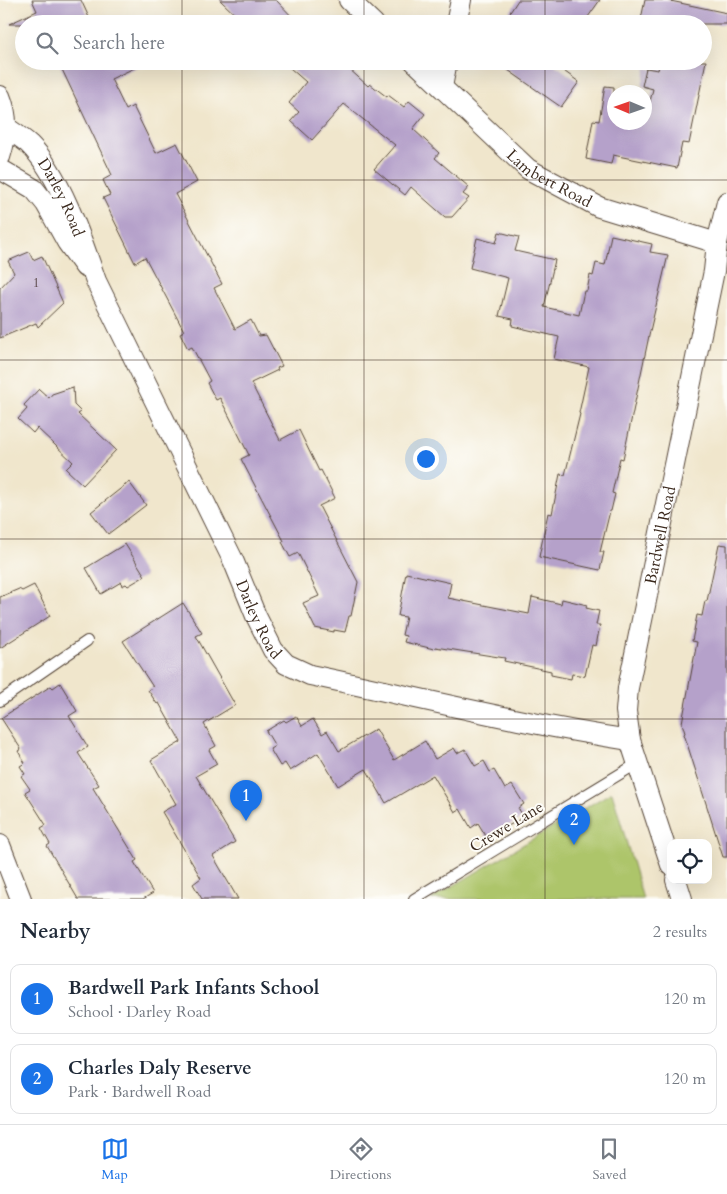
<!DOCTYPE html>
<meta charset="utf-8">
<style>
:root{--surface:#fff;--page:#f2f2f3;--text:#1f2937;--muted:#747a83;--line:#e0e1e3;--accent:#1a73e8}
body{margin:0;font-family:Cardo,serif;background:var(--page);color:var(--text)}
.controls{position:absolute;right:15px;bottom:15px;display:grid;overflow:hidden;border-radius:10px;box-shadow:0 5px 20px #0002}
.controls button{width:45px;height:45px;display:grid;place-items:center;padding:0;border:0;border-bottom:1px solid var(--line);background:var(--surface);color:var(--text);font:25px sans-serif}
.compass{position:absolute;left:607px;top:85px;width:45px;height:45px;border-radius:50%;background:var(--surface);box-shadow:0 5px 20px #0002;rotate:272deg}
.you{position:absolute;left:425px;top:458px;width:18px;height:18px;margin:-12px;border:4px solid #fff;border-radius:50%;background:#1a73e8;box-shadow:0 0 0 8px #1a73e833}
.badge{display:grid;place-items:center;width:32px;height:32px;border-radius:50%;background:var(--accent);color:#fff;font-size:16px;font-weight:700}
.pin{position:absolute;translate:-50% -41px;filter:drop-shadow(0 1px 2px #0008)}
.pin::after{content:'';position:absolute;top:26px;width:18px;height:15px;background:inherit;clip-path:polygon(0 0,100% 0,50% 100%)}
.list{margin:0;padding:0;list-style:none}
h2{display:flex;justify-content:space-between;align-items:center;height:65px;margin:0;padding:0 20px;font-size:21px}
h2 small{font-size:16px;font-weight:400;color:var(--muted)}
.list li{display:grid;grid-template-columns:32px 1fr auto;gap:15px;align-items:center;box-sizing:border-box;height:70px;margin:0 10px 10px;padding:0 10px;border:1px solid var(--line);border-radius:10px}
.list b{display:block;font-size:19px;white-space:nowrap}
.list p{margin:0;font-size:16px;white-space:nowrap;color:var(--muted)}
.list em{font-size:16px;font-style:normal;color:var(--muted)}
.icon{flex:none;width:28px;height:28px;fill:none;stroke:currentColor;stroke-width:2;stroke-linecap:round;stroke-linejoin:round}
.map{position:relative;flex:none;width:727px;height:899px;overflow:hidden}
.search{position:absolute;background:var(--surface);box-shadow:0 5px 20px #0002;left:15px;right:15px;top:15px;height:55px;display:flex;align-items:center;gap:12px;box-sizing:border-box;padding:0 18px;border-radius:28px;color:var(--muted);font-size:19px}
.sheet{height:225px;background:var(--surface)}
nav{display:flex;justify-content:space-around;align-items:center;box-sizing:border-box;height:70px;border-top:1px solid var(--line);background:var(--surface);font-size:14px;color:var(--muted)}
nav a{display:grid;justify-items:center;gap:2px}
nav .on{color:var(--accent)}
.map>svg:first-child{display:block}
</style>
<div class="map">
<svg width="727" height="899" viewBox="0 0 727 899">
<rect width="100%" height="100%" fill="#fdfcf7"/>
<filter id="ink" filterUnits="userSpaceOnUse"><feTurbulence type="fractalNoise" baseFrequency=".02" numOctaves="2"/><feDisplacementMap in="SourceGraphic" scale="10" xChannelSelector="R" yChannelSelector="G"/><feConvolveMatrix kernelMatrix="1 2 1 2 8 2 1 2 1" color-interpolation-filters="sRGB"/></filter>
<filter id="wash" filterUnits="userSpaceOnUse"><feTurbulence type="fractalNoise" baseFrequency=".0096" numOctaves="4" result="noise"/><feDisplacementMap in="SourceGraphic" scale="20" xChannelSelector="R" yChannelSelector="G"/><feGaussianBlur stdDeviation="1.12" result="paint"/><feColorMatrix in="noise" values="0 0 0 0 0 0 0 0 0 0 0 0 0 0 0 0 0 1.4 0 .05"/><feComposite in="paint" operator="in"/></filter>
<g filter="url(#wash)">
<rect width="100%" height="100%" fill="#f0e6cc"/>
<path fill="#adc56a" stroke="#747844" d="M 612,792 L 643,899 L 431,899 Z"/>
<g id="blocks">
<g fill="#b5a1ca">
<path d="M 32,0 L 81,0 L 92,24 L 9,24 L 37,11 Z"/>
<path d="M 220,0 L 276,0 L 299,24 L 245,24 Z"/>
<path d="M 518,0 L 600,0 L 583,24 L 517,24 L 507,17 Z"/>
<path d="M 645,0 L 666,0 L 727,13 L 727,24 L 640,24 Z"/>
<path d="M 58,61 L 149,61 L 111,79 L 126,110 L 133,106 L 156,153 L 177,143 L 197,182 L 175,194 L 222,284 L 214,288 L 235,329 L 251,320 L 259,336 L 266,335 L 282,366 L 277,368 L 278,370 L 251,383 L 280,440 L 299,430 L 319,471 L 321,470 L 335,498 L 319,506 L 358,582 L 351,616 L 349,616 L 345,632 L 334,630 L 334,632 L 315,628 L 303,603 L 319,596 L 298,553 L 290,557 L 282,542 L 284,541 L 241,459 L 249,455 L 220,398 L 216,400 L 207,383 L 210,381 L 192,347 L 188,349 L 180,333 L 184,331 L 145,257 L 135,263 L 103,198 L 110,195 L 103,180 L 112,175 Z"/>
<path d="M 282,61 L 337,61 L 346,70 L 348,68 L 368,86 L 370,84 L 387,97 L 388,95 L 404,107 L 409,101 L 425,114 L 413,129 L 439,153 L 435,158 L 469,187 L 463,194 L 469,198 L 452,217 L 445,217 L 411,187 L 405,195 L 374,169 L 395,145 L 344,104 L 312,140 L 291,121 L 299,112 L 289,103 L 306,82 Z"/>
<path d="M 495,61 L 550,61 L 579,82 L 561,107 Z"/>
<path d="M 660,61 L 706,61 L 689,144 L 682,143 L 677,168 L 613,155 L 611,164 L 586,159 L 593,120 L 599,121 L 605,86 L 614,87 L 614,122 L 645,122 L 653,89 L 642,86 L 646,68 L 658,70 Z"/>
<path d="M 499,232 L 519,237 L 515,251 L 555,260 L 544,307 L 579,315 L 584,291 L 587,291 L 590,275 L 593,276 L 596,263 L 605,265 L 611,235 L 652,244 L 650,252 L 668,255 L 650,331 L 623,459 L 620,458 L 612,493 L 615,494 L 611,511 L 610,511 L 600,552 L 604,552 L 600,570 L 539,557 L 548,513 L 552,514 L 560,474 L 565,475 L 580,414 L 579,413 L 589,367 L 554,359 L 559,337 L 512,326 L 513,319 L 499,316 L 508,278 L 470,268 L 477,238 L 496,243 Z"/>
<path d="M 29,252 L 33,260 L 42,256 L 63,303 L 38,327 L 36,323 L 0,338 L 0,288 L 14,273 L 8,261 Z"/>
<path d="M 73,387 L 74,405 L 81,412 L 78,414 L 116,450 L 83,485 L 66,469 L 73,462 L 37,428 L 33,433 L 18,419 L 27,409 L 24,405 L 39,389 L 49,398 L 52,394 Z"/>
<path d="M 129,482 L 146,505 L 108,534 L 91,512 Z"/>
<path d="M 125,544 L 145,576 L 128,586 L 126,584 L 122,586 L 121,582 L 101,594 L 86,568 Z"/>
<path d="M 719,544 L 727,545 L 727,857 L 723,857 L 684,734 L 685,733 L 682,723 L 697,642 L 692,641 L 697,615 L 702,616 L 705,601 L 707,601 Z"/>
<path d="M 406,573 L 451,583 L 448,598 L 529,614 L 532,597 L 561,604 L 562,599 L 587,605 L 586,608 L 599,611 L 596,625 L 600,625 L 596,646 L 592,645 L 585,676 L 572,674 L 571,679 L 551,675 L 551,671 L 504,661 L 505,658 L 435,647 L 434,649 L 404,642 L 406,636 L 402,635 L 406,617 L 398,616 Z"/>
<path d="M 34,585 L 50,616 L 0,648 L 0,597 L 19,589 L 22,591 Z"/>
<path d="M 183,603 L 202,633 L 196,636 L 235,705 L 204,724 L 216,746 L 209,750 L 217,764 L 196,776 L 235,842 L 213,856 L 238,899 L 202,899 L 193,884 L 201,878 L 162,812 L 176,804 L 151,760 L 181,742 L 159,703 L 157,704 L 148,690 L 153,687 L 123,641 Z"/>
<path d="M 60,683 L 77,711 L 69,716 L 88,747 L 78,753 L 99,785 L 93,788 L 137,860 L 134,862 L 153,893 L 143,899 L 78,899 L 47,846 L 50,844 L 41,828 L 46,825 L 25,792 L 30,789 L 21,776 L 25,774 L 20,766 L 25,763 L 18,751 L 21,749 L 1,718 L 51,686 L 53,688 Z"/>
<path d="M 296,716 L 302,726 L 313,719 L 322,734 L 327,731 L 339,751 L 376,729 L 394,760 L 425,741 L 435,759 L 454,748 L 457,753 L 465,749 L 475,766 L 484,761 L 490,772 L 494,770 L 505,789 L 512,785 L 524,804 L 518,808 L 524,817 L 487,838 L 478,823 L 471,828 L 460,809 L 455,812 L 433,775 L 386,803 L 366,769 L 338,786 L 318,753 L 290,771 L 285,763 L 280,766 L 270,749 L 275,746 L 266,731 L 284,720 L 286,722 Z"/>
</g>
</g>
</g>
<g filter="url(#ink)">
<use href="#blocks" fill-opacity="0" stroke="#564638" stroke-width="1"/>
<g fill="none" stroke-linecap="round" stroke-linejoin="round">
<g stroke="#564638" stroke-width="12">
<g id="lane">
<path d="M 0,701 L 87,641"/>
<path d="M 414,899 L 638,763"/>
</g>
</g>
<g stroke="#564638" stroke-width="22">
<g id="street">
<path d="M 349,0 L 374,24"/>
<path d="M 456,24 L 461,0"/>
<path id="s1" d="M 414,61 L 528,169 L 599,207 L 717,243"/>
<path d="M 442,87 L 447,61"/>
<path d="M 0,96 C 9,118 7,135 0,157"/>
<path id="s2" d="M 7,128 C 14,133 22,138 29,144 C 60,174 82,240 96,281 L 233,560 L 256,616 L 273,650 L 286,664 L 310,675 C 416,697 523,724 630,740"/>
<path d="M 0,169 L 34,189 L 46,204 L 67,242 L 85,267"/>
<path d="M 0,845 L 21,899"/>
<path id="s3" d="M 671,865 L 630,740 L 626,711 L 628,688 L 714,271 L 717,243 L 727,202"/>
<path d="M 676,880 L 682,899"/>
</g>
</g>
<use href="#lane" stroke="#fff" stroke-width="10"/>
<use href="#street" stroke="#fff" stroke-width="20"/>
</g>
</g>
<path fill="none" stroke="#3b2a1e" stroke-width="1" stroke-opacity="0.55" d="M 182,0 L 182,24M 364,0 L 364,24M 545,0 L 545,24M 182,61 L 182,899M 364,61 L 364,899M 545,61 L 545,899M 0,180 L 727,180M 0,360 L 727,360M 0,539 L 727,539M 0,719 L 727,719"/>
<g text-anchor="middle" stroke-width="4" stroke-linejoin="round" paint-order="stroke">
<g font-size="14" fill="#5a4849">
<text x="36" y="287">1</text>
</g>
<g font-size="16" fill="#3b2a1e" stroke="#fdfcf7">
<text dy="6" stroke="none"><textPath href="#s1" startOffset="180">Lambert Road</textPath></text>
<text dy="6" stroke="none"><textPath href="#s2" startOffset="90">Darley Road</textPath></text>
<text dy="6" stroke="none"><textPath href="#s3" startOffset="340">Bardwell Road</textPath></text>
<text dy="6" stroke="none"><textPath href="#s2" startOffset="556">Darley Road</textPath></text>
<text transform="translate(506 826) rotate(-31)" y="6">Crewe Lane</text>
</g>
</g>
</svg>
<div class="controls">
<button><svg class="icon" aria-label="locate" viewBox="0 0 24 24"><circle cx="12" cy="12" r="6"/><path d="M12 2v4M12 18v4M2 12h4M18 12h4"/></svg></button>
</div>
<svg class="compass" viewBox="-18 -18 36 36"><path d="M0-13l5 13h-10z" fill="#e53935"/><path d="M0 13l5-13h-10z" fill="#747a83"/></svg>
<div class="you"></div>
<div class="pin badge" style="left:246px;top:821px">1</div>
<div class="pin badge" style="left:574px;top:845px">2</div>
<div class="search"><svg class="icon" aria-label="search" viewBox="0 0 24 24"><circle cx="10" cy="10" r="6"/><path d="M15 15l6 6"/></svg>Search here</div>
</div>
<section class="sheet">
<h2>Nearby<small>2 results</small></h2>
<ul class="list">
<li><span class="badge">1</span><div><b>Bardwell Park Infants School</b><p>School · Darley Road</p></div><em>120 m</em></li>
<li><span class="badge">2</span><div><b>Charles Daly Reserve</b><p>Park · Bardwell Road</p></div><em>120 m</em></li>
</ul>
</section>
<nav>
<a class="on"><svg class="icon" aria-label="map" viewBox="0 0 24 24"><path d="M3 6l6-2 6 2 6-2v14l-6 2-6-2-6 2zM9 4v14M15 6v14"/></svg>Map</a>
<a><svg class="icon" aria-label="directions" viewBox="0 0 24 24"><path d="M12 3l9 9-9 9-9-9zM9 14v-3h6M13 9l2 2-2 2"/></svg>Directions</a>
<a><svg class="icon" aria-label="saved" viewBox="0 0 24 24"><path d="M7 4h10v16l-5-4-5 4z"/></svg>Saved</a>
</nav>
